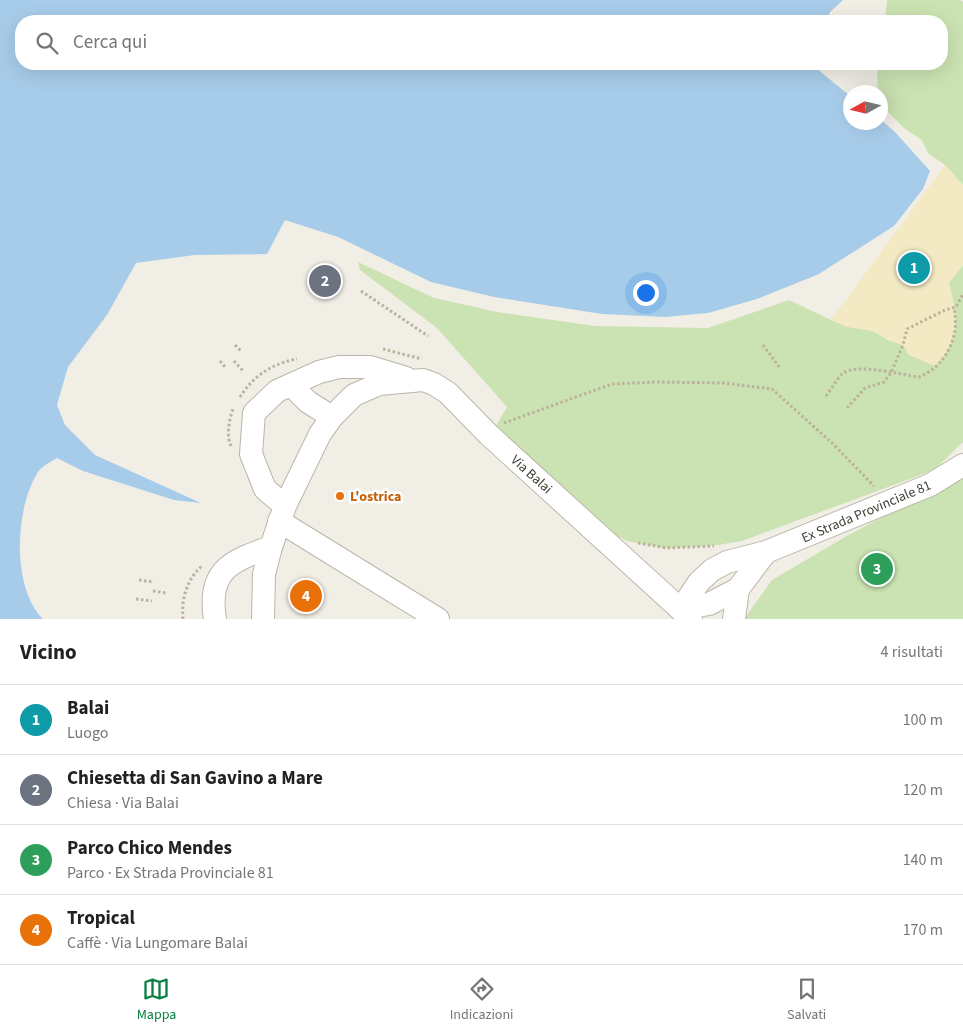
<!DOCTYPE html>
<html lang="it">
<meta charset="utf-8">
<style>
:root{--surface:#fff;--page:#f6f6f6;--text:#222;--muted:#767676;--line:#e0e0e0;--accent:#0b8043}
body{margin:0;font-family:"Source Sans 3",sans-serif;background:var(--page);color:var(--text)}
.compass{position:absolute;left:843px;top:85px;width:45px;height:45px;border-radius:50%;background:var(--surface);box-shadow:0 5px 20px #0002;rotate:262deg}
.you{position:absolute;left:645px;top:292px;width:18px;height:18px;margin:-12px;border:4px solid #fff;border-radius:50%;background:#1a73e8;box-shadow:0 0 0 8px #1a73e833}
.badge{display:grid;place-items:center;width:32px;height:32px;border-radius:50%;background:var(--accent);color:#fff;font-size:16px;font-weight:700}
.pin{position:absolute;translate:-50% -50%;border:2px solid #fff;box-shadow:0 1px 5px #0006}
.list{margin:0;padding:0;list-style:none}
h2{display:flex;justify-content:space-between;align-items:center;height:65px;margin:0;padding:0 20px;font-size:21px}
h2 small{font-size:16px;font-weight:400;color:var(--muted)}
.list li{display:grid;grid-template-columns:32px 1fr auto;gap:15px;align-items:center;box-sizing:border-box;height:70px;padding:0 20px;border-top:1px solid var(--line)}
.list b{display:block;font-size:19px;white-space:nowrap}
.list p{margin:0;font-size:16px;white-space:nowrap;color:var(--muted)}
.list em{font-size:16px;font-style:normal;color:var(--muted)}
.icon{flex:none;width:28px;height:28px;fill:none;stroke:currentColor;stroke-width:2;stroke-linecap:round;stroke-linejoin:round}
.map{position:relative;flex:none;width:963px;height:619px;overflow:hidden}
.search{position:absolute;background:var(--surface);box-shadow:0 5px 20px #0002;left:15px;right:15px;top:15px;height:55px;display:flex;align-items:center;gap:12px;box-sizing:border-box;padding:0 18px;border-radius:20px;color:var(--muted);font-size:19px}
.sheet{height:345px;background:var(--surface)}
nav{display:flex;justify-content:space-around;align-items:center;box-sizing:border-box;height:70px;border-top:1px solid var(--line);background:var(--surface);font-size:14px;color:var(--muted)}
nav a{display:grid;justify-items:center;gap:2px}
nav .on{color:var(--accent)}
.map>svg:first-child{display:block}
</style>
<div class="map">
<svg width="963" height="619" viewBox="0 0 963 619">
<rect width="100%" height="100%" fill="#f1eee6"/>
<g fill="#cbe2b2">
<path d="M 887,0 L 960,0 L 963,2 L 963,185 L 945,165 L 928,153 L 922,140 L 905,129 L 881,105 L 880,92 L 878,92 L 877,75 L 879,64 L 942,64 L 942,21 L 885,21 Z"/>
<path d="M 358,262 L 434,298 L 497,312 L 594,326 L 708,328 L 789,300 L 831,320 L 873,331 L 888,340 L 903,345 L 909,355 L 949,283 L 963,265 L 963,442 L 934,470 L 742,541 L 718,545 L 667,548 L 627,541 L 613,534 L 521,452 L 496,426 L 507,407 L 437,328 L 360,270 Z"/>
<path d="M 963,479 L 963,619 L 744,619 L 772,580 L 845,537 L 905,505 Z"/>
</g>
<path fill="#f3eac4" d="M 945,165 L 963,185 L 963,265 L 949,283 C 958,318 962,338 935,366 L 909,355 L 903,345 L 888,340 L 873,331 L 847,327 L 831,320 Z"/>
<path fill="#a7cce9" d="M 0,0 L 843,0 L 830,12 L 827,21 L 21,21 L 21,64 L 817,64 L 816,68 L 850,96 L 850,122 L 880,122 L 881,120 L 895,132 L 930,171 L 923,189 L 894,226 L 819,274 L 757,299 L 708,313 L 665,317 L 602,314 L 494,297 L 431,282 L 338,237 L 285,220 L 267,254 L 195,255 L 136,263 L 107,315 L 68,367 L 57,405 L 65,425 L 95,455 L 201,503 L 174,500 L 83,471 L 57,458 C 51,462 42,466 38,472 C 15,508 11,587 43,619 L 0,619 Z"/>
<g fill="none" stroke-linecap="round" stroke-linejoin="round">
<g stroke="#bcb6a9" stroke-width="24">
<g id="minor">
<path d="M 291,385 L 308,402 L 332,417"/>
<path d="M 285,506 L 265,489 L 251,454 L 254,413 L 277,391 L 319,372 L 339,367 L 370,367 L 406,378"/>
<path d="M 279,521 L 438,619"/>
<path d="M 681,609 L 699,582 L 712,570 L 727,562 L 766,552 L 930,485 L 963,465"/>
<path d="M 681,609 L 709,604 L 738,589 L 766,552"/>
<path d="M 215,619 C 207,570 231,561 271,547"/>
<path d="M 263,619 L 264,574 L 271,547 L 285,506 L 320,434 L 332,417 L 354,395 L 379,384 L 423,380 L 434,384 L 448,393 L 489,435 L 691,619"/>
<path d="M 734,619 L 738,589"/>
</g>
</g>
<g stroke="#bcb29c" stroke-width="3" stroke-dasharray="2.5 2.5" stroke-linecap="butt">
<path d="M 361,291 L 428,336"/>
<path d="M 235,345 L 242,352"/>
<path d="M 763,345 L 780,368"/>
<path d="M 383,349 L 422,359"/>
<path d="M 220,361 L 226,368"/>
<path d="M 234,361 L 244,372"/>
<path d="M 826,396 C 831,390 836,380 842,374 C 856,362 901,375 919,377 C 947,366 960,335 954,308"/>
<path d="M 240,397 C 253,376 273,363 297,359"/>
<path d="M 847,408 L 865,388 L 884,382 L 891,373 L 903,345 L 907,329 L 945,310 L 956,307 L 963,294"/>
<path d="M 504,423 L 612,384 L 656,382 L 724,383 L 772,389 L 832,443 L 874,486"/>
<path d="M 231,446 C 226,435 229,420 233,409"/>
<path d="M 638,543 L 667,548 L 714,546"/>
<path d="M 139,580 L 154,582"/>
<path d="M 153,591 L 166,593"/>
<path d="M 136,599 L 152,601"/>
<path d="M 183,619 C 181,599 187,579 202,566"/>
</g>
<use href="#minor" stroke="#fff" stroke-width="22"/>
</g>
<circle fill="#e8710a" stroke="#fff" stroke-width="2" cx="340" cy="496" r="5"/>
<g text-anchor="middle" stroke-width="5" stroke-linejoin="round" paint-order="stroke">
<g font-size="14" fill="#433e36" stroke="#fff">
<text transform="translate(532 474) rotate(42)" y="5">Via Balai</text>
<text transform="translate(866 511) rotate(-23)" y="5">Ex Strada Provinciale 81</text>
</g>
<g font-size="14" font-weight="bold" fill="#c56008" stroke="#fff" text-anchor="start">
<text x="350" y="501">L'ostrica</text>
</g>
</g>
</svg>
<svg class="compass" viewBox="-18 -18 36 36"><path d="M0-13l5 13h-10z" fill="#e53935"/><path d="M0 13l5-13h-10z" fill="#767676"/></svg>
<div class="you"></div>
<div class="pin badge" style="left:914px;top:268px;background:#0f9aa8">1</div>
<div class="pin badge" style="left:325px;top:281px;background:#6b7280">2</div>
<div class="pin badge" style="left:877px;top:569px;background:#2e9e5b">3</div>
<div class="pin badge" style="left:306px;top:596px;background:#e8710a">4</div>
<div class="search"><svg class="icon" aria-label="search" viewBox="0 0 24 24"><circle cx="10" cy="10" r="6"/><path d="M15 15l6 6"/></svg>Cerca qui</div>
</div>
<section class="sheet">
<h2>Vicino<small>4 risultati</small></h2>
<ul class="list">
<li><span class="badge" style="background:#0f9aa8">1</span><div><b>Balai</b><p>Luogo</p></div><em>100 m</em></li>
<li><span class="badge" style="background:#6b7280">2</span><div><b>Chiesetta di San Gavino a Mare</b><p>Chiesa · Via Balai</p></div><em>120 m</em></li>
<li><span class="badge" style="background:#2e9e5b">3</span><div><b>Parco Chico Mendes</b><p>Parco · Ex Strada Provinciale 81</p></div><em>140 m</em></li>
<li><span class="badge" style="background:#e8710a">4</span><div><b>Tropical</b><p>Caffè · Via Lungomare Balai</p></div><em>170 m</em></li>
</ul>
</section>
<nav>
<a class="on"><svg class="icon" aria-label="map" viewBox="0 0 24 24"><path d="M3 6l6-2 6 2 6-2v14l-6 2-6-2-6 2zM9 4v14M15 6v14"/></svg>Mappa</a>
<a><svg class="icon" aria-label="directions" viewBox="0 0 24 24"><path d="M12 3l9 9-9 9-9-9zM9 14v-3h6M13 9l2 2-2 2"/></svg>Indicazioni</a>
<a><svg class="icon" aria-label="saved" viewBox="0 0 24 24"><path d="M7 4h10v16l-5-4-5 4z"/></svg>Salvati</a>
</nav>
